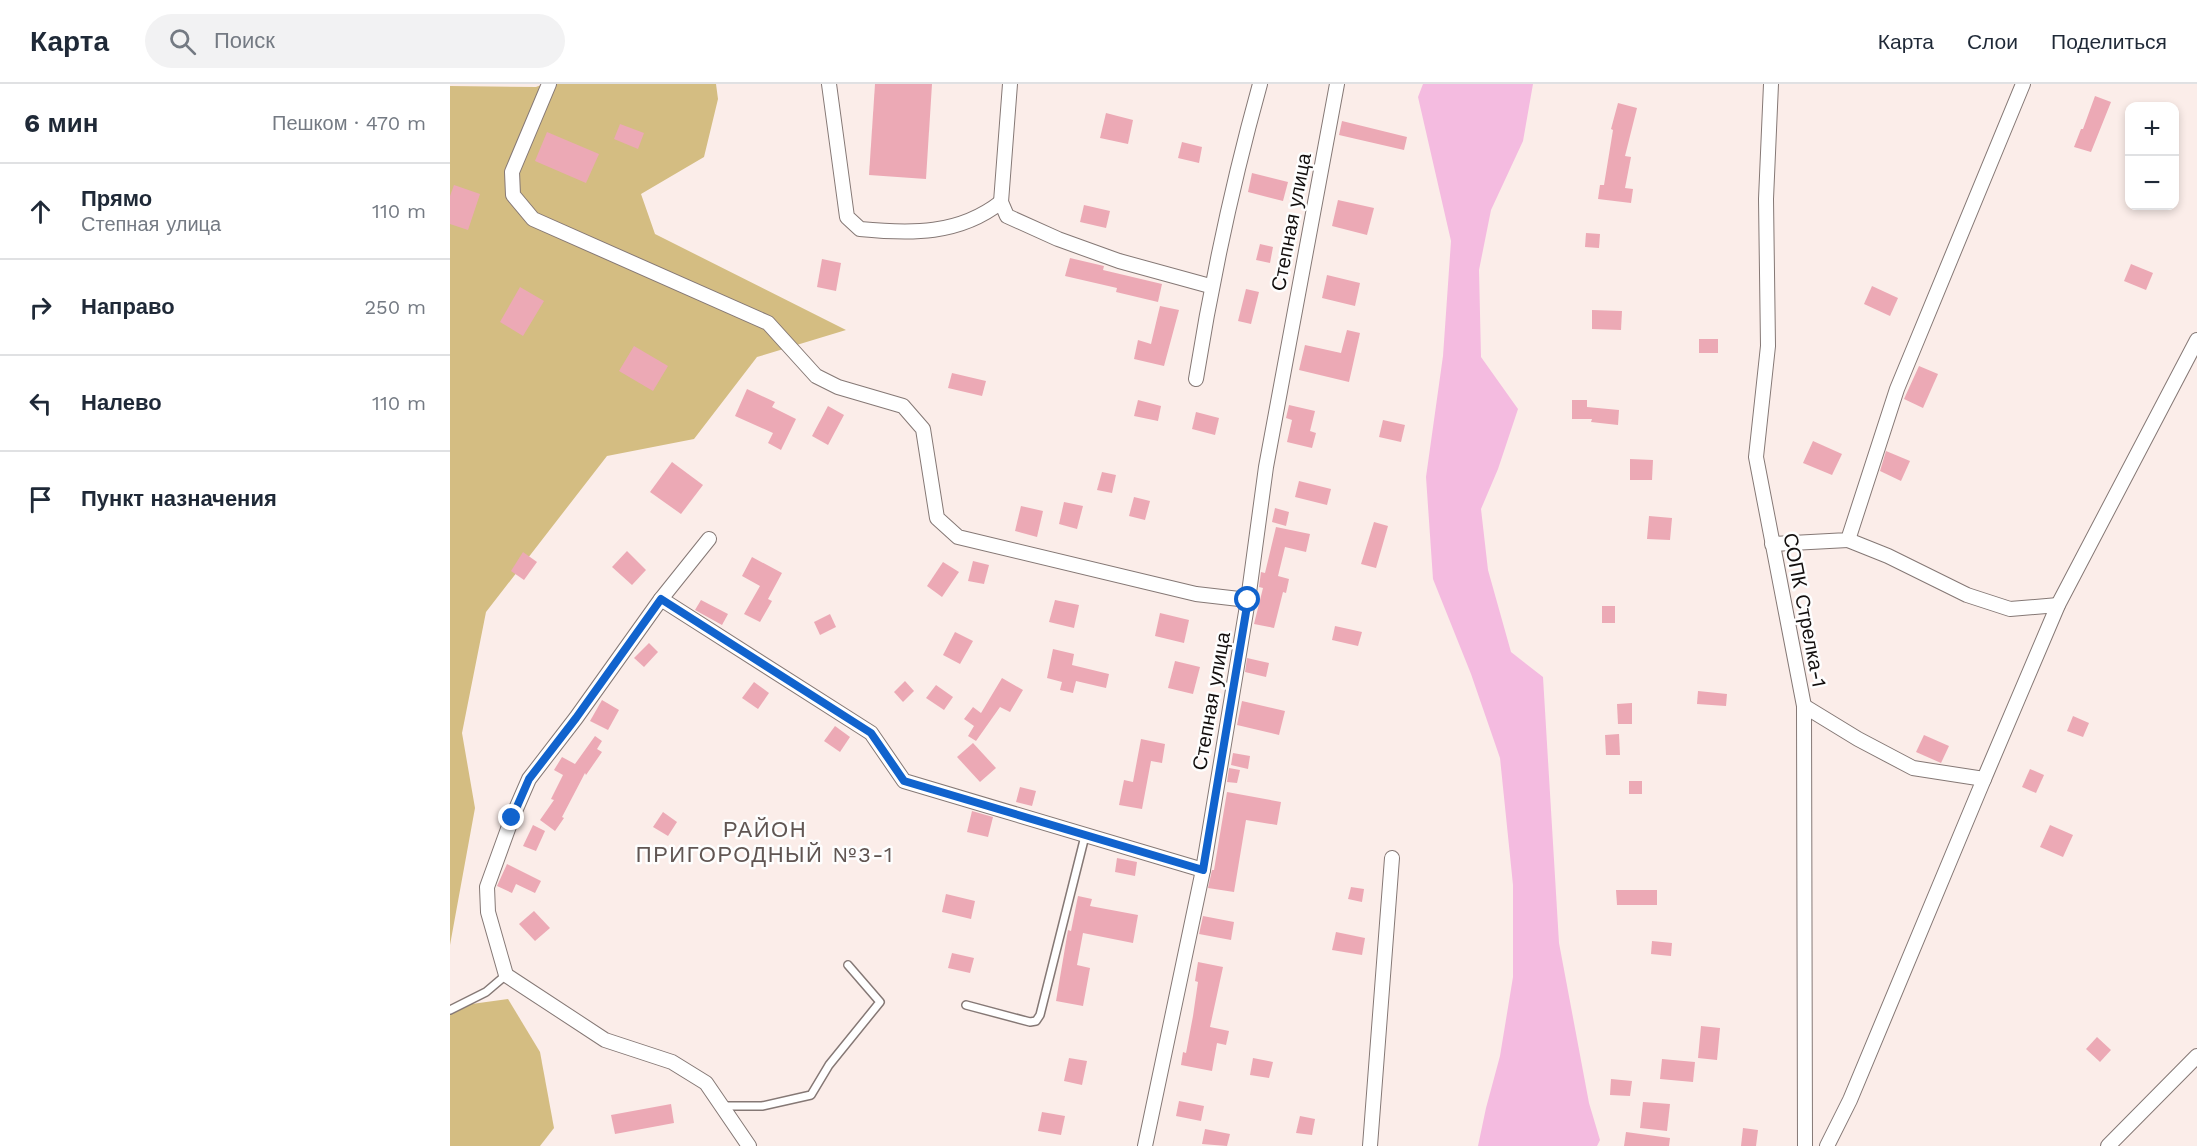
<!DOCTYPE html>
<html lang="ru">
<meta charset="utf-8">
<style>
:root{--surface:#fff;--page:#f2f2f3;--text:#1f2937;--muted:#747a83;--line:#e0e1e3}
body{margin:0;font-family:"Work Sans",sans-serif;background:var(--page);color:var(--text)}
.controls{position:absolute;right:18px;top:18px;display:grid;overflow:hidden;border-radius:12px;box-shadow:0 3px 9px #0003}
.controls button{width:54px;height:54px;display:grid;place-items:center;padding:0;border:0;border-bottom:2px solid var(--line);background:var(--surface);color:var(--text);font:30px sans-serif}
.stop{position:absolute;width:18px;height:18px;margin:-14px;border:4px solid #1163cd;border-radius:50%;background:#fff}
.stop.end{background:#1163cd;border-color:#fff;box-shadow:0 2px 6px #0008}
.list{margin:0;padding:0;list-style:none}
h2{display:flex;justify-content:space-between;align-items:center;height:78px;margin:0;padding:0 24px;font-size:26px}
h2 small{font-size:20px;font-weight:400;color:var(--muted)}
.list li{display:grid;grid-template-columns:39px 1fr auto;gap:18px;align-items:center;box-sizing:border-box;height:96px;padding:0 24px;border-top:2px solid var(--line)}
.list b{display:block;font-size:22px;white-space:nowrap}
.list p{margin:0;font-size:20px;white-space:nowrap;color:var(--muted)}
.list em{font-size:20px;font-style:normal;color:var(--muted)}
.icon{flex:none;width:33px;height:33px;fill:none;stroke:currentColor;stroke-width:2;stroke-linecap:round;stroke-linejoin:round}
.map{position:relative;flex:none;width:1747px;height:1062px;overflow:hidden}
header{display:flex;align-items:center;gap:36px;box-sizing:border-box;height:84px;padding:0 30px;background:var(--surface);border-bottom:2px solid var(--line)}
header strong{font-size:28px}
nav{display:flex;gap:33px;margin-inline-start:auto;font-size:21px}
.search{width:420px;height:54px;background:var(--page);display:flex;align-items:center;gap:15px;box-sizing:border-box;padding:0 21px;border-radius:33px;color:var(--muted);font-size:22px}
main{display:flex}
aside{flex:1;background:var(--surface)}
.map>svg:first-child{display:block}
</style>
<header>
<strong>Карта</strong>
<div class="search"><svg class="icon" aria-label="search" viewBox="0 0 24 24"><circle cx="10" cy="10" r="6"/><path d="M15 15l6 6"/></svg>Поиск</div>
<nav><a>Карта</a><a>Слои</a><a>Поделиться</a></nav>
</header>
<main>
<aside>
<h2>6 мин<small>Пешком · 470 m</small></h2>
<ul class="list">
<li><svg class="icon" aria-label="ahead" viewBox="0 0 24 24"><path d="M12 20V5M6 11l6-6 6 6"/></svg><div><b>Прямо</b><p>Степная улица</p></div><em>110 m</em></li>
<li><svg class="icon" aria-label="right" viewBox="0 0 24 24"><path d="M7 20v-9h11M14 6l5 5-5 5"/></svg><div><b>Направо</b></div><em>250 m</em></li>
<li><svg class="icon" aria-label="left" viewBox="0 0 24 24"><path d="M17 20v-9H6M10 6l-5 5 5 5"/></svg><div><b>Налево</b></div><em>110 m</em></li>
<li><svg class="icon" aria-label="arrive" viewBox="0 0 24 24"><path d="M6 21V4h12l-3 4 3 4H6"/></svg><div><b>Пункт назначения</b></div></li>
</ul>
</aside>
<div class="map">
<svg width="1747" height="1062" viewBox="0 0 1747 1062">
<rect width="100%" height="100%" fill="#fbede9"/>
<g fill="#d4bd82">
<path d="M 94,0 L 266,0 L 268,15 L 254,73 L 191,110 L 205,150 L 396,246 L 307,273 L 244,355 L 157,372 L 36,528 L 12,649 L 25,724 L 0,861 L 0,2 L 86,3 Z"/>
<path d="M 58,915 L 90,968 L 104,1044 L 90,1062 L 0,1062 L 0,923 Z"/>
</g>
<path fill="#f4bbe0" d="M 973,0 L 1083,0 L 1073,57 L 1041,126 L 1029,186 L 1031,273 L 1068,325 L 1048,385 L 1031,425 L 1038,486 L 1061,568 L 1093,593 L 1109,859 L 1139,1019 L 1150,1056 L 1147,1062 L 1028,1062 L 1036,1024 L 1050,972 L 1063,893 L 1063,801 L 1050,674 L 1021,590 L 983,495 L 976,393 L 993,272 L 1001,157 L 968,13 Z"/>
<g fill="#eca9b5">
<path d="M 425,0 L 482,0 L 476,95 L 419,91 Z"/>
<path d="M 1645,12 L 1661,18 L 1641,68 L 1624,63 L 1631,45 L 1633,45 Z"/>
<path d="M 1168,19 L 1187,24 L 1175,72 L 1181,73 L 1175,104 L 1183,105 L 1181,119 L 1148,115 L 1150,101 L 1154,101 L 1163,46 L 1161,45 Z"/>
<path d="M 656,29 L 683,36 L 678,60 L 650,54 Z"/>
<path d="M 892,37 L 957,53 L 954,66 L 889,51 Z"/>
<path d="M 170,40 L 194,49 L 188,65 L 164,55 Z"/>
<path d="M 97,48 L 149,70 L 136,99 L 85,77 Z"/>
<path d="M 732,58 L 752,63 L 749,79 L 728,74 Z"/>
<path d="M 802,89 L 838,98 L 833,117 L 798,108 Z"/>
<path d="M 4,101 L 30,110 L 18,146 L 0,140 L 0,112 Z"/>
<path d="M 888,116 L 924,124 L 917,151 L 882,142 Z"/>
<path d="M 634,121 L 660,127 L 656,144 L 630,138 Z"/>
<path d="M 1136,149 L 1150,150 L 1149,164 L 1135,163 Z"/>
<path d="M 810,160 L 823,163 L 820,179 L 806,176 Z"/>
<path d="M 620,174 L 654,182 L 653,186 L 712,200 L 708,218 L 666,208 L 667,204 L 615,192 Z"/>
<path d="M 372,175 L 391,179 L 386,207 L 367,203 Z"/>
<path d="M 1681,180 L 1703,189 L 1696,206 L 1674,197 Z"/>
<path d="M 877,191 L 910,199 L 905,222 L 872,214 Z"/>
<path d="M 1422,202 L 1448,214 L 1440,232 L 1414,220 Z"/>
<path d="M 70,203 L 94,217 L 73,252 L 50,238 Z"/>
<path d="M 796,205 L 809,208 L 801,240 L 788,237 Z"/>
<path d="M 710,222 L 729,226 L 714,282 L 684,275 L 688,256 L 701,260 Z"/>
<path d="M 1142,226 L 1172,227 L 1171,246 L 1142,245 Z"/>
<path d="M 897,246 L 910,249 L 899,298 L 849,286 L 855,261 L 891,269 Z"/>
<rect x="1249" y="255" width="19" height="14"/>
<path d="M 184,262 L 218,282 L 203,307 L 169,287 Z"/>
<path d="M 1469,282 L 1488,290 L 1473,324 L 1454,315 Z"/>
<path d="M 502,289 L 536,297 L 532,312 L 498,304 Z"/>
<path d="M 297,305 L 325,318 L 322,323 L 346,335 L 331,366 L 318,359 L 323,349 L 285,332 Z"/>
<path d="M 688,316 L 711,322 L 708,337 L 684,332 Z"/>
<path d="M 1122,316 L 1137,316 L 1137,323 L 1169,326 L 1168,341 L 1141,338 L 1142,335 L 1122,335 Z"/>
<path d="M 839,321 L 865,327 L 860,347 L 866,349 L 862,364 L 837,358 L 842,336 L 836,334 Z"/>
<path d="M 378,322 L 394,331 L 378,361 L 362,352 Z"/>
<path d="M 746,328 L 769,334 L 765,351 L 742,345 Z"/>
<path d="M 933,336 L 955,341 L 951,358 L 929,353 Z"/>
<path d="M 1363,357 L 1392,370 L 1382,391 L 1353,379 Z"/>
<path d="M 1436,367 L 1460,377 L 1451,397 L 1430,387 Z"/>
<path d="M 1180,375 L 1203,376 L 1202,396 L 1180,396 Z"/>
<path d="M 222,378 L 253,401 L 231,430 L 200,408 Z"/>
<path d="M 652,388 L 666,391 L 662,409 L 647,406 Z"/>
<path d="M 849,397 L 881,405 L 877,421 L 845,413 Z"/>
<path d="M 684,413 L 700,417 L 695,436 L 679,432 Z"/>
<path d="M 614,418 L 633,422 L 627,445 L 609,440 Z"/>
<path d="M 571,422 L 593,427 L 587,453 L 565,447 Z"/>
<path d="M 825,424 L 839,428 L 836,442 L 822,438 Z"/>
<path d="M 1199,432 L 1222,434 L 1220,456 L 1197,455 Z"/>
<path d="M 924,438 L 938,442 L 926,484 L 911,480 Z"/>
<path d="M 826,443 L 860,450 L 856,468 L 835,463 L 828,492 L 839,495 L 836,509 L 833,508 L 824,544 L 804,540 L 813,504 L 809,503 L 811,488 L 815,489 Z"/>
<path d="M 177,467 L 196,486 L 182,501 L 162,483 Z"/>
<path d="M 73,468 L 87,478 L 74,496 L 61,487 Z"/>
<path d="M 302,473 L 332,489 L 318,515 L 322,517 L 310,538 L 294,530 L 310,502 L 292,492 Z"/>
<path d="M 523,477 L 539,481 L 534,500 L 518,497 Z"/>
<path d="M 493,478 L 509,488 L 492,513 L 477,502 Z"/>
<path d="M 251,516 L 278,530 L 272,541 L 245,526 Z"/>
<path d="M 605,516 L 629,521 L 624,544 L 599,538 Z"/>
<rect x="1152" y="522" width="13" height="17"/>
<path d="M 710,529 L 739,536 L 734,559 L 705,552 Z"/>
<path d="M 380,530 L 386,543 L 370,551 L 364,538 Z"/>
<path d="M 885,542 L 912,548 L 908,562 L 882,556 Z"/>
<path d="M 505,548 L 523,557 L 510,580 L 493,571 Z"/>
<path d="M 199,559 L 208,568 L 194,583 L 184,574 Z"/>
<path d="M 603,565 L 624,570 L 622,581 L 659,590 L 656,604 L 626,597 L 623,609 L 610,606 L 612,598 L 597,594 Z"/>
<path d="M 797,574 L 819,579 L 816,593 L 795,588 Z"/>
<path d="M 725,577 L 750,583 L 743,610 L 718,604 Z"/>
<path d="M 552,594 L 573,606 L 560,628 L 550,623 L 526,657 L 518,652 L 524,642 L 514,635 L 523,623 L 531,629 Z"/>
<path d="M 455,597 L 464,607 L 453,618 L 444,608 Z"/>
<path d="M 304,598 L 319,609 L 308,625 L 292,614 Z"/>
<path d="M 486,601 L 503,613 L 494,626 L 476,614 Z"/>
<path d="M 1248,607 L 1277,610 L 1276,622 L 1247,620 Z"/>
<path d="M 152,616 L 169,626 L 158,646 L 140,637 Z"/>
<path d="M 792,617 L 835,627 L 829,651 L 787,641 Z"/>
<path d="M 1182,619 L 1182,640 L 1168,640 L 1167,620 Z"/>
<path d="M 1623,632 L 1639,639 L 1633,653 L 1617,647 Z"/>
<path d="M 385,642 L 400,653 L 390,668 L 374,657 Z"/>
<path d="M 1169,650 L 1170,671 L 1156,671 L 1155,651 Z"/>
<path d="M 1474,651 L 1499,662 L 1491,679 L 1466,668 Z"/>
<path d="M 145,652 L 152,657 L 147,665 L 152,668 L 136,691 L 135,689 L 112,733 L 114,734 L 105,747 L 90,736 L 104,716 L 101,715 L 113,691 L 104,686 L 112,673 L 125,680 Z"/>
<path d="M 691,655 L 715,660 L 712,679 L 701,677 L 692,725 L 669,721 L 674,696 L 683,698 Z"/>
<path d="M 523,659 L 546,684 L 530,698 L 507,673 Z"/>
<path d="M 783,669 L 800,672 L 798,685 L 781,681 Z"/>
<path d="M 779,684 L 790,686 L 787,699 L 777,698 Z"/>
<path d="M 1580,685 L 1594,691 L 1586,709 L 1572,703 Z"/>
<rect x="1179" y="697" width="13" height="13"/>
<path d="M 570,703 L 586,707 L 582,722 L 566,718 Z"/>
<path d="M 777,708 L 831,718 L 827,741 L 796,736 L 784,808 L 758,804 L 762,786 L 764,786 Z"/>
<path d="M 522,727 L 543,733 L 538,753 L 517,748 Z"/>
<path d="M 213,728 L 227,738 L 218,752 L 203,743 Z"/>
<path d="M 83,741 L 95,747 L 86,767 L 73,762 Z"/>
<path d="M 1600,741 L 1623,751 L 1613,773 L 1590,763 Z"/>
<path d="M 667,774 L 687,778 L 685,792 L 665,788 Z"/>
<path d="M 57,780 L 91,797 L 85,809 L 66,800 L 62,809 L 47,802 Z"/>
<path d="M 901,803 L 914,805 L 912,818 L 898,815 Z"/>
<path d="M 1166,806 L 1207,806 L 1207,821 L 1167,821 Z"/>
<path d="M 496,810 L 525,817 L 521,835 L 492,828 Z"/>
<path d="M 628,812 L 642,815 L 640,822 L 688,831 L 683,859 L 633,849 L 627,881 L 640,884 L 633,922 L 606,917 L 618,846 L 621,847 Z"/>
<path d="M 84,827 L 100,844 L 85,857 L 69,840 Z"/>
<path d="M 753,832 L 784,838 L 781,856 L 749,850 Z"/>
<path d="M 886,848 L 915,854 L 912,871 L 882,866 Z"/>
<path d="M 1202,857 L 1222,859 L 1221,872 L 1201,870 Z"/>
<path d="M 502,869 L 524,874 L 520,889 L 498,884 Z"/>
<path d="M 748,878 L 773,883 L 760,943 L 779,947 L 776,961 L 767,959 L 762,987 L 731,981 L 733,968 L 736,969 L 743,932 L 748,898 L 745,897 Z"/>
<path d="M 1251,942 L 1270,944 L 1267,976 L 1248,974 Z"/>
<path d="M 1647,953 L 1661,966 L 1650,978 L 1636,965 Z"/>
<path d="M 619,974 L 637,977 L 632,1001 L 614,997 Z"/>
<path d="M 803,974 L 823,978 L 819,994 L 800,991 Z"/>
<path d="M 1212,975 L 1245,978 L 1243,998 L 1210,995 Z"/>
<path d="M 1161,995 L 1182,997 L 1180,1012 L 1160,1011 Z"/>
<path d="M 729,1017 L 754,1022 L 751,1037 L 726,1032 Z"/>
<path d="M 1193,1018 L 1220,1020 L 1217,1047 L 1190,1044 Z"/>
<path d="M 221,1020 L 224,1039 L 165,1050 L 161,1031 Z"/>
<path d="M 592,1028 L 615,1032 L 611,1051 L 588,1047 Z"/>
<path d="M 850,1032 L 865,1035 L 862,1051 L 846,1049 Z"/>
<path d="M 1293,1044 L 1308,1046 L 1306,1062 L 1291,1062 Z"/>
<path d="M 755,1045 L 780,1050 L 777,1062 L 752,1060 Z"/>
<path d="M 1176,1048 L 1220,1054 L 1219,1062 L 1174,1062 Z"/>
</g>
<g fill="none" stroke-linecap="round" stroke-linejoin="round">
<g stroke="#857875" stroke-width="10">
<g id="lane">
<path d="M 516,921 L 580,938 L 586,937 L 590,931 L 635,752"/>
<path d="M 0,926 L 36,908 L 56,891"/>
<path d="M 272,1022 L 312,1022 L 361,1011 L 379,981 L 430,918 L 398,881"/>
</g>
</g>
<g stroke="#857875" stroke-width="16">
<g id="street">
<path d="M 99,0 L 62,88 L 63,111 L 83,135 L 318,239 L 366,292 L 388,303 L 453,322 L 473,345 L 487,434 L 508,453 L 746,510 L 798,516"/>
<path d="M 379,0 L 397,133 L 410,145 C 461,150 509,151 551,118"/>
<path d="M 560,0 L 551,118 L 557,132 L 608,155 L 669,177 L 760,202"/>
<path d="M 1321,0 L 1316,115 L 1318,262 L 1306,373 L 1354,622 L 1355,1062"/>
<path d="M 746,295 C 762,195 783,97 810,0"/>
<path d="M 259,455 L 211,515 L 126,634 L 79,695 L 62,734 L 37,803 L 38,828 L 56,891 L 155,956 L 222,978 L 256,999 L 299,1062"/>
<path d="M 1398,456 L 1438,472 L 1517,511 L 1560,525 L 1608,521"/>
<path d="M 1322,460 L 1398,456 L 1447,305 L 1573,0"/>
<path d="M 211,515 L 421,649 L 454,697 L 753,786"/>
<path d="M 1354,622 L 1408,655 L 1463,684 L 1534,695 L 1608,521 L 1747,256"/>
<path d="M 695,1062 L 753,786 L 798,516 L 816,383 L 887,0"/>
<path d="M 920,1062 L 942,774"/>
<path d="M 1377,1062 L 1400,1016 L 1534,695"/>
<path d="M 1658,1062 L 1747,972"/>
</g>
</g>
<use href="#lane" stroke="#fff" stroke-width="7"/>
<use href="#street" stroke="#fff" stroke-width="14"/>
</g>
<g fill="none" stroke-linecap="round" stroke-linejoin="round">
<path stroke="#1163cd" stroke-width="8" d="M 62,734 L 79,695 L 126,634 L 211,515 L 421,649 L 454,697 L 753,786 L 798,516"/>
</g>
<g text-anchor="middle" stroke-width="5" stroke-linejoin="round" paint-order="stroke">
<g font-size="20" fill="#130f0e" stroke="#fefefe">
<text transform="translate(841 138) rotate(-79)" y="7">Степная улица</text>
<text transform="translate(1355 526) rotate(79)" y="7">СОПК Стрелка-1</text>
<text transform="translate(761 617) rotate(-80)" y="7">Степная улица</text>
</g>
<g font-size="22" letter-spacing="1.5" fill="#605552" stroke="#fefefe">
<text x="315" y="753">РАЙОН<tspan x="315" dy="25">ПРИГОРОДНЫЙ №3-1</tspan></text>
</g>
</g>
</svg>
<div class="controls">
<button>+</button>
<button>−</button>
</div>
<div class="stop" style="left:798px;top:516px"></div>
<div class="stop end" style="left:62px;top:734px"></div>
</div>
</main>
